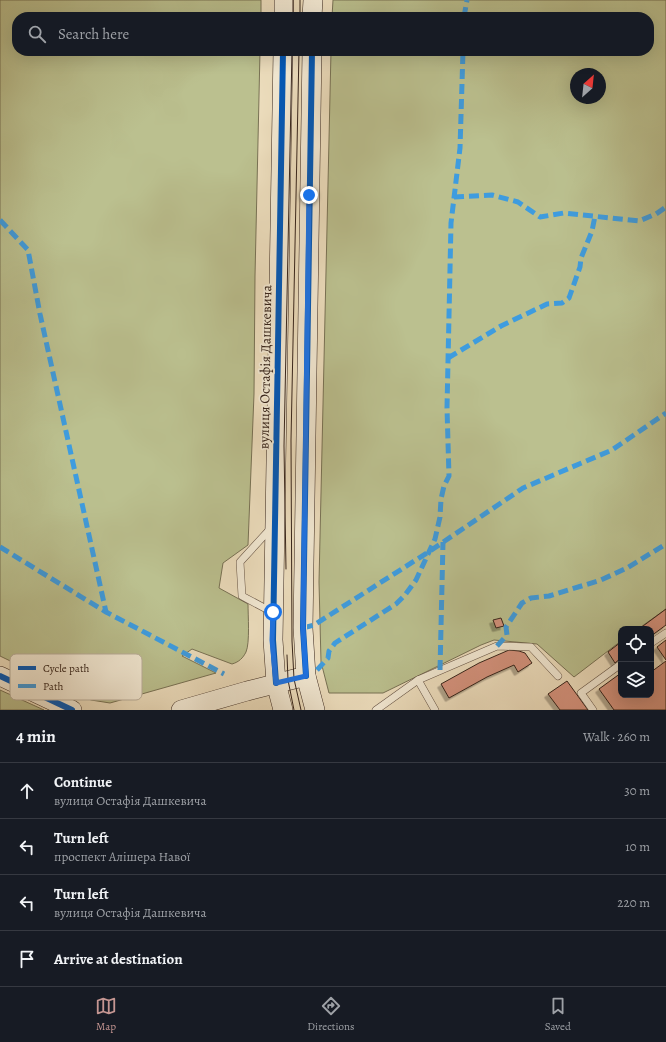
<!DOCTYPE html>
<meta charset="utf-8">
<style>
:root{--surface:#171b24;--page:#20242c;--text:#f1f3f6;--muted:#9ea1a6;--line:#363941;--accent:#c59692}
body{margin:0;font-family:Alegreya,serif;background:var(--page);color:var(--text)}
.controls{position:absolute;right:12px;bottom:12px;display:grid;overflow:hidden;border-radius:8px;box-shadow:0 4px 16px #0002}
.controls button{width:36px;height:36px;display:grid;place-items:center;padding:0;border:0;border-bottom:1px solid var(--line);background:var(--surface);color:var(--text);font:20px sans-serif}
.compass{position:absolute;left:570px;top:68px;width:36px;height:36px;border-radius:50%;background:var(--surface);box-shadow:0 4px 16px #0002;rotate:27deg}
.stop{position:absolute;width:12px;height:12px;margin:-9px;border:3px solid #1a73e8;border-radius:50%;background:#fff}
.stop.end{background:#1a73e8;border-color:#fff;box-shadow:0 1px 4px #0008}
.list{margin:0;padding:0;list-style:none}
h2{display:flex;justify-content:space-between;align-items:center;height:52px;margin:0;padding:0 16px;font-size:17px}
h2 small{font-size:13px;font-weight:400;color:var(--muted)}
.list li{display:grid;grid-template-columns:26px 1fr auto;gap:12px;align-items:center;box-sizing:border-box;height:56px;padding:0 16px;border-top:1px solid var(--line)}
.list b{display:block;font-size:15px;white-space:nowrap}
.list p{margin:0;font-size:13px;white-space:nowrap;color:var(--muted)}
.list em{font-size:13px;font-style:normal;color:var(--muted)}
.icon{flex:none;width:22px;height:22px;fill:none;stroke:currentColor;stroke-width:2;stroke-linecap:round;stroke-linejoin:round}
.map{position:relative;flex:none;width:666px;height:710px;overflow:hidden}
.search{position:absolute;background:var(--surface);box-shadow:0 4px 16px #0002;left:12px;right:12px;top:12px;height:44px;display:flex;align-items:center;gap:10px;box-sizing:border-box;padding:0 14px;border-radius:16px;color:var(--muted);font-size:15px}
.sheet{height:276px;background:var(--surface)}
nav{display:flex;justify-content:space-around;align-items:center;box-sizing:border-box;height:56px;border-top:1px solid var(--line);background:var(--surface);font-size:11px;color:var(--muted)}
nav a{display:grid;justify-items:center;gap:2px}
nav .on{color:var(--accent)}
.map>svg:first-child{display:block}
</style>
<div class="map">
<svg width="666" height="710" viewBox="0 0 666 710">
<defs>
<filter id="shadow"><feDropShadow dx="-3.5" dy="3.5" stdDeviation="0" flood-color="#0004"/></filter>
</defs>
<rect width="100%" height="100%" fill="#eddebe"/>
<filter id="stains"><feTurbulence type="fractalNoise" baseFrequency=".005" numOctaves="4"/><feColorMatrix values="0 0 0 0 .2 0 0 0 0 .09 0 0 0 0 .02 0 0 0 .5 -.17"/></filter>
<radialGradient id="worn" r=".72"><stop offset=".6" stop-color="#630" stop-opacity="0"/><stop offset="1" stop-color="#630" stop-opacity=".3"/></radialGradient>
<g fill="#bbc08f" stroke="#787255" fill-rule="evenodd">
<path d="M 0,0 L 261,0 L 261,17 L 17,17 L 17,51 L 260,51 L 255,276 L 254,394 L 248,545 L 223,563 L 219,588 L 248,604 C 248,615 250,643 246,652 C 243,658 239,662 232,664 L 192,649 L 182,656 L 216,673 L 110,703 L 91,700 L 0,656 Z"/>
<path d="M 333,0 L 666,0 L 666,609 L 638,629 L 621,629 L 621,641 L 574,677 L 537,644 L 494,640 L 481,645 L 383,693 L 329,693 L 321,662 L 319,582 L 331,51 L 649,51 L 649,17 L 332,17 ZM 576,74 L 600,74 L 600,98 L 576,98 Z"/>
<path d="M 0,690 L 44,710 L 0,710 Z"/>
</g>
<g fill="#d5937e" stroke="#36241b" filter="url(#shadow)">
<path d="M 666,609 L 666,625 L 651,636 L 651,629 L 639,629 Z"/>
<path d="M 501,618 L 504,626 L 496,628 L 493,620 Z"/>
<path d="M 666,640 L 666,660 L 657,647 Z"/>
<path d="M 621,642 L 621,658 L 615,663 L 608,652 Z"/>
<path d="M 509,650 L 519,651 L 525,653 L 532,663 L 518,672 L 514,665 L 487,677 L 449,698 L 441,684 L 479,663 Z"/>
<path d="M 666,661 L 666,710 L 614,710 L 599,689 L 621,673 L 621,695 L 651,695 L 651,672 Z"/>
<path d="M 567,681 L 588,710 L 560,710 L 548,694 Z"/>
</g>
<g fill="none" stroke-linecap="round" stroke-linejoin="round">
<g stroke="#645244" stroke-width="8">
<g id="lane">
<path d="M 272,527 L 240,562 L 242,596 L 272,612"/>
<path d="M 651,643 L 666,633"/>
<path d="M 418,680 L 435,710"/>
<path d="M 376,710 L 418,680 L 497,646 L 531,647 L 558,676"/>
<path d="M 593,710 L 581,693 L 621,664"/>
</g>
</g>
<g stroke="#36241b" stroke-width="20">
<g id="secondary">
<path d="M 284,17 L 284,0"/>
<path d="M 312,17 L 313,0"/>
<path d="M 283,51 L 273,640 L 276,683 L 283,710"/>
<path d="M 312,51 L 303,628 L 306,676 L 315,710"/>
<path d="M 0,676 L 72,710"/>
<path d="M 181,710 L 247,691 L 306,676"/>
</g>
</g>
<use href="#lane" stroke="#f3ead5" stroke-width="7"/>
<use href="#secondary" stroke="#f3ead5" stroke-width="19"/>
<g stroke="#36241b" stroke-width="1">
<path d="M 293,17 L 293,0"/>
<path d="M 300,17 L 300,0"/>
<path d="M 299,51 L 291,440 L 292,641 L 294,679 L 301,710"/>
<path d="M 286,569 L 284,446 L 292,51"/>
<path d="M 287,655 L 288,680 L 294,710"/>
</g>
<g stroke="#3e9cdf" stroke-width="5" stroke-dasharray="10 5" stroke-linecap="butt">
<path d="M 464,17 L 467,0"/>
<path d="M 454,197 L 492,195 L 518,202 L 540,217 L 564,213 L 639,221 L 656,214 L 666,207"/>
<path d="M 0,220 L 28,250 L 40,314 L 106,612"/>
<path d="M 448,358 L 501,326 L 547,304 L 562,303 L 569,298 L 580,267 L 581,258 L 592,231 L 595,216"/>
<path d="M 0,547 L 106,612 L 224,674"/>
<path d="M 303,628 L 314,625 L 430,551 L 523,488 L 612,450 L 666,413"/>
<path d="M 497,646 L 507,635 L 506,627 L 522,603 L 531,598 L 549,596 L 601,580 L 627,568 L 666,544"/>
<path d="M 317,670 L 328,658 L 329,651 L 335,643 L 396,604 L 405,595 L 416,580 L 435,539 L 440,517 L 441,499 L 444,486 L 449,476 L 447,408 L 451,223 L 460,148 L 463,51"/>
<path d="M 440,670 L 443,542"/>
</g>
<g stroke="#f3ead5" stroke-width="8">
<g id="cycleway">
<path d="M 0,676 L 72,710"/>
<path d="M 306,676 L 303,628 L 312,51"/>
<path d="M 276,683 L 273,640 L 283,51"/>
</g>
</g>
<use href="#cycleway" stroke="#0057b8" stroke-width="6"/>
</g>
<g fill="none" stroke-linecap="round" stroke-linejoin="round">
<path stroke="#1a73e8" stroke-width="5" d="M 273,612 L 272,640 L 276,683 L 306,676 L 303,628 L 309,195"/>
</g>
<g text-anchor="middle" stroke-width="3.5" stroke-linejoin="round" paint-order="stroke">
<g font-size="14" fill="#36241b" stroke="#f3ead5">
<text transform="translate(265 367) rotate(-89)" y="5">вулиця Остафія Дашкевича</text>
</g>
</g>
<rect x="10" y="654" width="132" height="46" rx="6" fill="#f3ead5" stroke="#baaf9d" stroke-width="1"/>
<rect x="18" y="666" width="18" height="4" fill="#0057b8"/>
<rect x="18" y="684" width="18" height="4" fill="#3e9cdf"/>
<g font-size="11" fill="#36241b">
<text x="43" y="672">Cycle path</text>
<text x="43" y="690">Path</text>
</g>
<rect width="100%" height="100%" filter="url(#stains)"/>
<rect width="100%" height="100%" fill="url(#worn)"/>
</svg>
<div class="controls">
<button><svg class="icon" aria-label="locate" viewBox="0 0 24 24"><circle cx="12" cy="12" r="6"/><path d="M12 2v4M12 18v4M2 12h4M18 12h4"/></svg></button>
<button><svg class="icon" aria-label="layers" viewBox="0 0 24 24"><path d="M12 4l9 5-9 5-9-5zM3 14l9 5 9-5"/></svg></button>
</div>
<svg class="compass" viewBox="-18 -18 36 36"><path d="M0-13l5 13h-10z" fill="#e53935"/><path d="M0 13l5-13h-10z" fill="#9ea1a6"/></svg>
<div class="stop" style="left:273px;top:612px"></div>
<div class="stop end" style="left:309px;top:195px"></div>
<div class="search"><svg class="icon" aria-label="search" viewBox="0 0 24 24"><circle cx="10" cy="10" r="6"/><path d="M15 15l6 6"/></svg>Search here</div>
</div>
<section class="sheet">
<h2>4 min<small>Walk · 260 m</small></h2>
<ul class="list">
<li><svg class="icon" aria-label="ahead" viewBox="0 0 24 24"><path d="M12 20V5M6 11l6-6 6 6"/></svg><div><b>Continue</b><p>вулиця Остафія Дашкевича</p></div><em>30 m</em></li>
<li><svg class="icon" aria-label="left" viewBox="0 0 24 24"><path d="M17 20v-9H6M10 6l-5 5 5 5"/></svg><div><b>Turn left</b><p>проспект Алішера Навої</p></div><em>10 m</em></li>
<li><svg class="icon" aria-label="left" viewBox="0 0 24 24"><path d="M17 20v-9H6M10 6l-5 5 5 5"/></svg><div><b>Turn left</b><p>вулиця Остафія Дашкевича</p></div><em>220 m</em></li>
<li><svg class="icon" aria-label="arrive" viewBox="0 0 24 24"><path d="M6 21V4h12l-3 4 3 4H6"/></svg><div><b>Arrive at destination</b></div></li>
</ul>
</section>
<nav>
<a class="on"><svg class="icon" aria-label="map" viewBox="0 0 24 24"><path d="M3 6l6-2 6 2 6-2v14l-6 2-6-2-6 2zM9 4v14M15 6v14"/></svg>Map</a>
<a><svg class="icon" aria-label="directions" viewBox="0 0 24 24"><path d="M12 3l9 9-9 9-9-9zM9 14v-3h6M13 9l2 2-2 2"/></svg>Directions</a>
<a><svg class="icon" aria-label="saved" viewBox="0 0 24 24"><path d="M7 4h10v16l-5-4-5 4z"/></svg>Saved</a>
</nav>
